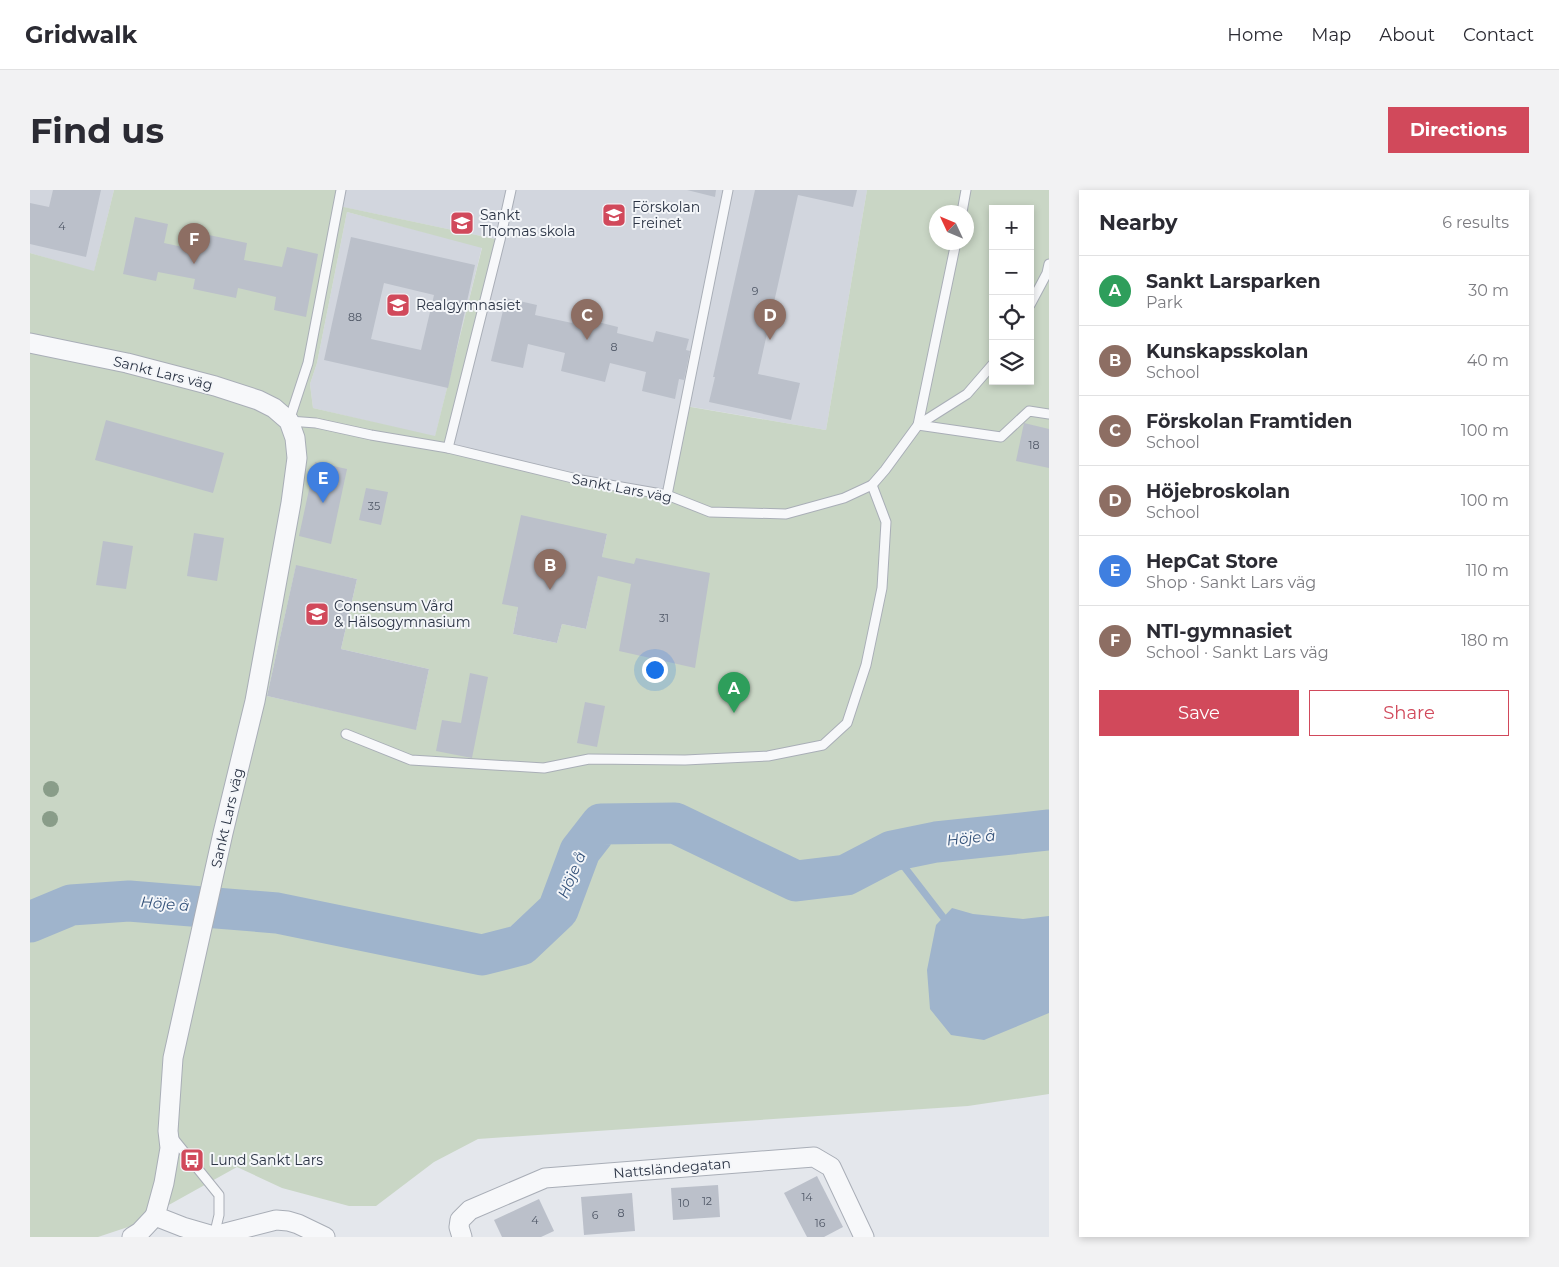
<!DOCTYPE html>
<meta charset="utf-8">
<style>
:root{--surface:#fff;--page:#f2f2f3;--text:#2b2b33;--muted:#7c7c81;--line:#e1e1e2;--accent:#d1495b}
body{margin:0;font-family:Montserrat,sans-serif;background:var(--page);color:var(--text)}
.controls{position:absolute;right:15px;top:15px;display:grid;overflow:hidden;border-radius:0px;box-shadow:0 2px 8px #0003}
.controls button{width:45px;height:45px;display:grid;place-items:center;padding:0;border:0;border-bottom:1px solid var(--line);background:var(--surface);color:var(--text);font:25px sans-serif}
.compass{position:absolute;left:899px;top:15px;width:45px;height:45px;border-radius:50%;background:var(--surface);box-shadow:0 2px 8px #0003;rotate:314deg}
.you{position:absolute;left:624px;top:479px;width:18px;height:18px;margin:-12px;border:4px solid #fff;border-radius:50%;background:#1a73e8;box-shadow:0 0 0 8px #1a73e833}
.badge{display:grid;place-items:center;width:32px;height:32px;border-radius:50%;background:var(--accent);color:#fff;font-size:16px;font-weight:700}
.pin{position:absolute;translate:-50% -41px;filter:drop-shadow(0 1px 2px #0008)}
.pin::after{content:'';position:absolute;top:26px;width:18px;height:15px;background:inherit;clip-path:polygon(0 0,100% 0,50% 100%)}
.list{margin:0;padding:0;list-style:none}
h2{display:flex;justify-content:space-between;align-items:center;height:65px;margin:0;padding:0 20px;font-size:21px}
h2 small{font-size:16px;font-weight:400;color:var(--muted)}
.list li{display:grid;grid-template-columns:32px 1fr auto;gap:15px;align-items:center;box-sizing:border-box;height:70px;padding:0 20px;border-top:1px solid var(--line)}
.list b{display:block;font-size:19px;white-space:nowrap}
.list p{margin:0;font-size:16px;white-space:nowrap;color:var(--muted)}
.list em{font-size:16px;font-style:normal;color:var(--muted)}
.actions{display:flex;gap:10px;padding:15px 20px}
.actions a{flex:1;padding:11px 0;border:1px solid var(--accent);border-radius:0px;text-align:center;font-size:18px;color:var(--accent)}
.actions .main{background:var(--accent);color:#fff}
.icon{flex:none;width:28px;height:28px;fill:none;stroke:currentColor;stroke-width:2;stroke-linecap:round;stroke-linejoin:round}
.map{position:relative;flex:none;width:1019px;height:1047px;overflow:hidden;border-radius:0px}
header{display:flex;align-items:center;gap:30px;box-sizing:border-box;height:70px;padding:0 25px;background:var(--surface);border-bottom:1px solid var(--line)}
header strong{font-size:24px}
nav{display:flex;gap:28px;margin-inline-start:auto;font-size:18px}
.intro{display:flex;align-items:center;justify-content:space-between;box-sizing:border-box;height:120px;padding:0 30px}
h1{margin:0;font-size:35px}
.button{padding:12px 22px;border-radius:0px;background:var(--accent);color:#fff;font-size:18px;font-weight:700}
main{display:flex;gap:30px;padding:0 30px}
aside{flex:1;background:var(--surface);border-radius:0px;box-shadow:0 2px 8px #0003}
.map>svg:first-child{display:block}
</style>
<header>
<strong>Gridwalk</strong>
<nav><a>Home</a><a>Map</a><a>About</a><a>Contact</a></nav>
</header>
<div class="intro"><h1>Find us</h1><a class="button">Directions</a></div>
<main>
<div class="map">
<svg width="1019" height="1047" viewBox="0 0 1019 1047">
<rect width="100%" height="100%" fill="#e4e7ec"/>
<g fill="#d2d6de">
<path d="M 0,0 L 84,0 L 64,82 L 0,63 Z"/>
<path d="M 311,0 L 837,0 L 796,240 L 656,216 L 637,305 L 418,258 L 470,50 L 308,16 Z"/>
<path d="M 317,22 L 452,57 L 405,247 L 283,218 L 280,194 L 287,173 Z"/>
</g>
<path fill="#c9d6c5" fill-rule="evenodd" d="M 84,0 L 311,0 L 309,16 L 470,50 L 418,258 L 637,305 L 655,216 L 796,240 L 837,0 L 1019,0 L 1019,904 L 938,916 L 448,949 L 404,972 L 346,1016 L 319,1016 L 252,998 L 207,977 L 101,1036 L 68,1047 L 0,1047 L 0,63 L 64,81 ZM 963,19 L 1000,19 L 1000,191 L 963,191 ZM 317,22 L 452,58 L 405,246 L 283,218 L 280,194 L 287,173 ZM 906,22 L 936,22 L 936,52 L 906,52 ZM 577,344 L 556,439 L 532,434 L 527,453 L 483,444 L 488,417 ZM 266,376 L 327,389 L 311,459 L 399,479 L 386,539 L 237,506 Z"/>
<path fill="#9fb4cc" d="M 922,718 L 943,724 L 993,729 L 1019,726 L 1019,823 L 954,850 L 921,845 L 900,819 L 897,780 L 906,735 Z"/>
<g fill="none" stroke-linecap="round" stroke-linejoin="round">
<path stroke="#9fb4cc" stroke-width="7" d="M 862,661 L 913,727"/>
<path stroke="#9fb4cc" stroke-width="41" d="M 0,732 L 41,715 L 99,711 L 247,723 L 452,765 L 491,755 L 528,720 L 550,661 L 571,634 L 645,633 L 766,691 L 816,685 L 862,661 L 906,652 L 1019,640"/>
</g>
<g fill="#bbc0ca" fill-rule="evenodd">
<path d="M 23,0 L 71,0 L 56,67 L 0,54 L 0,13 L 19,17 Z"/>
<path d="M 657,0 L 686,0 L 685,7 Z"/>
<path d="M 725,0 L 827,0 L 823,17 L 768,5 L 728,184 L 770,193 L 761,230 L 679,212 L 685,187 L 683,187 Z"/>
<path d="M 105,27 L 138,34 L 134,53 L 171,61 L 174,44 L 217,53 L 214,70 L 252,77 L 257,57 L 288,64 L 276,127 L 244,120 L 246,107 L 208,98 L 206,108 L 163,99 L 165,89 L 128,82 L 126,91 L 93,84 Z"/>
<path d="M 321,47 L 445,75 L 418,198 L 294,170 ZM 354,93 L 404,105 L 391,160 L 341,149 Z"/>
<path d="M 476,108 L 507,115 L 505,125 L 542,133 L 544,126 L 588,137 L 587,143 L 623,152 L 626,141 L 659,149 L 656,160 L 660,161 L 654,190 L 649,189 L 645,209 L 612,201 L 616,182 L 580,173 L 575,192 L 531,181 L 535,163 L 498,154 L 493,178 L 461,171 Z"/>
<path d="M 76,230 L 194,263 L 183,303 L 65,270 Z"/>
<path d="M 994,233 L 1019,239 L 1019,278 L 986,271 Z"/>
<path d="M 285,272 L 317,279 L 301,354 L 269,346 Z"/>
<path d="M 336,298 L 358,302 L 351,335 L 329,330 Z"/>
<path d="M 491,325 L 577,344 L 572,367 L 604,374 L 606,368 L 680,383 L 665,478 L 589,461 L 601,394 L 568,386 L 556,439 L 532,434 L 527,453 L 483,444 L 488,417 L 472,414 Z"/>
<path d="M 164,343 L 194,348 L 187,391 L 157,386 Z"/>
<path d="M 73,351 L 103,356 L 96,399 L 66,395 Z"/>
<path d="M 266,375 L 327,389 L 311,459 L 399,479 L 386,540 L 237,506 Z"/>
<path d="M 440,483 L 458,487 L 442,568 L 406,561 L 412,530 L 431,533 Z"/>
<path d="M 555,512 L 575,516 L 567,557 L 547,553 Z"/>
<path d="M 787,986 L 813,1037 L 794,1047 L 777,1047 L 754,1003 Z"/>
<path d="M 688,995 L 690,1027 L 643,1030 L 641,998 Z"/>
<path d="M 602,1003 L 605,1041 L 554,1045 L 551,1007 Z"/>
<path d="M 509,1009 L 524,1041 L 511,1047 L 472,1047 L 464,1030 Z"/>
</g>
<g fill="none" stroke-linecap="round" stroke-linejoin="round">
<g stroke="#a9aeb7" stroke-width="11">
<g id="lane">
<path d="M 311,0 L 278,173 L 259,231 L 286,233 L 341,245 L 418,258 L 551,290 L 637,305 L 680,322 L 756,324 L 814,308 L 842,295 L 855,280 L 888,235 L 926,52"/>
<path d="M 932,22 L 936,0"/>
<path d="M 1000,115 L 1017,83 L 1019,74"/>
<path d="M 888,235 L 971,247 L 999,221 L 1019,224"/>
<path d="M 888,235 L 937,204 L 963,174"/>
<path d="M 418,258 L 470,50 L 481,0"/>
<path d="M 637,305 L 698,0"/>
<path d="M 316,544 L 381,570 L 514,578 L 559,569 L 655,570 L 738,566 L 793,555 L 817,533 L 836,475 L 852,398 L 856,332 L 842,295"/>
<path d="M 143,948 L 189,1005 L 189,1025 L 184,1046"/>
</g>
</g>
<g stroke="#a9aeb7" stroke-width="21">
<g id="street">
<path d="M 0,153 L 97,173 L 185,196 L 228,210 L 244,218 L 259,231 L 265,248 L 267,268 L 261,313 L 225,511 L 193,643 L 143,868 L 138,941 L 140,958 L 134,993 L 125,1026 L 153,1037 L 184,1046 L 246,1030 L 258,1031 L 268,1034 L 295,1047"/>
<path d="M 102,1047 L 110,1042 L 125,1026"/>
<path d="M 432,1047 L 429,1037 L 430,1030 L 440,1020 L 515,988 L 784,967 L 801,977 L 834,1047"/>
</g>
</g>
<use href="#lane" stroke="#f7f8fa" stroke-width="9"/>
<use href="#street" stroke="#f7f8fa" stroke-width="19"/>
</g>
<g fill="#899d89">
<circle cx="21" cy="599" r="8"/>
<circle cx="20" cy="629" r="8"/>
</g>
<defs>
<g id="school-square" transform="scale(1.25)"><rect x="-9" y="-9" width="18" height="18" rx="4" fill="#d1495b" stroke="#f4f6f9"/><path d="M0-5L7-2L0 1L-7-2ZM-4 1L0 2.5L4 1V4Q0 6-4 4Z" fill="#fff"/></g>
<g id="bus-square" transform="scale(1.25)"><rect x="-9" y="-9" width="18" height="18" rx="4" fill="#d1495b" stroke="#f4f6f9"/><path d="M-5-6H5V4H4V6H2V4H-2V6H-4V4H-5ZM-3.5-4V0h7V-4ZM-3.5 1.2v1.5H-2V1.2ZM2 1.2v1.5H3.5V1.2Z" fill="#fff"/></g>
</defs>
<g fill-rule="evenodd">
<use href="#school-square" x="584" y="25"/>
<use href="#school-square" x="432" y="33"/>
<use href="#school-square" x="368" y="115"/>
<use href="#school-square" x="287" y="424"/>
<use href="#bus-square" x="162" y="970"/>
</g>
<g text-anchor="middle" stroke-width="4" stroke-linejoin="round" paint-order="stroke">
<g font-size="11" fill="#4f5766">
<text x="32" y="40">4</text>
<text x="725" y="105">9</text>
<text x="325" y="131">88</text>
<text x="584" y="161">8</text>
<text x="1004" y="259">18</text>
<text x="344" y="320">35</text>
<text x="634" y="432">31</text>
<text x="777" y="1011">14</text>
<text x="677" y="1015">12</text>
<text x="654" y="1017">10</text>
<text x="591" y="1027">8</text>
<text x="565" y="1029">6</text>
<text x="505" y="1034">4</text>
<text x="790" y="1037">16</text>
</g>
<g font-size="14" fill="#2b3445" stroke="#f4f6f9" text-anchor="start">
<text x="602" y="22">Förskolan<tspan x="602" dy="16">Freinet</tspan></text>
<text x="450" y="30">Sankt<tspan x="450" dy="16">Thomas skola</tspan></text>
<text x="386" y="120">Realgymnasiet</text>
<text x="304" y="421">Consensum Vård<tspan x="304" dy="16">&amp; Hälsogymnasium</tspan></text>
<text x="180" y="975">Lund Sankt Lars</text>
</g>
<g font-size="14" fill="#2b3445" stroke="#f4f6f9">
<text transform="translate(133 183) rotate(14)" y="5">Sankt Lars väg</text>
<text transform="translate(592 298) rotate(11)" y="5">Sankt Lars väg</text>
<text transform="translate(197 628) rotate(-77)" y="5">Sankt Lars väg</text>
<text transform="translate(642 978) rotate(-5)" y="5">Nattsländegatan</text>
</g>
<g font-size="15" font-style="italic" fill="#34527a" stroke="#f4f6f9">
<text transform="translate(941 648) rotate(-6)" y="5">Höje å</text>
<text transform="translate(542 685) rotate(-67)" y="5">Höje å</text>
<text transform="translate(135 714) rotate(5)" y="5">Höje å</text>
</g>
</g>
</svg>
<div class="controls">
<button>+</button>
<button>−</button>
<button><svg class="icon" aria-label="locate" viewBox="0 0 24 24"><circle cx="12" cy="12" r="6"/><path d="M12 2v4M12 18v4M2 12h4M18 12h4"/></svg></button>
<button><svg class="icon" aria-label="layers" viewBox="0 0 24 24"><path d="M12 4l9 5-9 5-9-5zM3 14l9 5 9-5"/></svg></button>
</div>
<svg class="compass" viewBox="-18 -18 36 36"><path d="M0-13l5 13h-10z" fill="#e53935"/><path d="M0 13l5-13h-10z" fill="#7c7c81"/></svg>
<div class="you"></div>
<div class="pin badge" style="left:704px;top:523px;background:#2e9e5b">A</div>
<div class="pin badge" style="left:520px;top:400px;background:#8d6e63">B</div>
<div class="pin badge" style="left:557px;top:150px;background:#8d6e63">C</div>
<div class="pin badge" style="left:740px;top:150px;background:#8d6e63">D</div>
<div class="pin badge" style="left:293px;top:313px;background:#3f7fe0">E</div>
<div class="pin badge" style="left:164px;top:74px;background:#8d6e63">F</div>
</div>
<aside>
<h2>Nearby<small>6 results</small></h2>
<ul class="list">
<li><span class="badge" style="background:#2e9e5b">A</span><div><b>Sankt Larsparken</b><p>Park</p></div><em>30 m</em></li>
<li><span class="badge" style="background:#8d6e63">B</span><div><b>Kunskapsskolan</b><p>School</p></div><em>40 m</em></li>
<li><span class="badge" style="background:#8d6e63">C</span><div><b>Förskolan Framtiden</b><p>School</p></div><em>100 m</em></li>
<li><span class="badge" style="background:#8d6e63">D</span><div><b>Höjebroskolan</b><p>School</p></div><em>100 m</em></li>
<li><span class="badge" style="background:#3f7fe0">E</span><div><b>HepCat Store</b><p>Shop · Sankt Lars väg</p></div><em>110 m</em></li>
<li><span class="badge" style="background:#8d6e63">F</span><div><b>NTI-gymnasiet</b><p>School · Sankt Lars väg</p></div><em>180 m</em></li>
</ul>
<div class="actions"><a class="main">Save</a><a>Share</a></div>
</aside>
</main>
